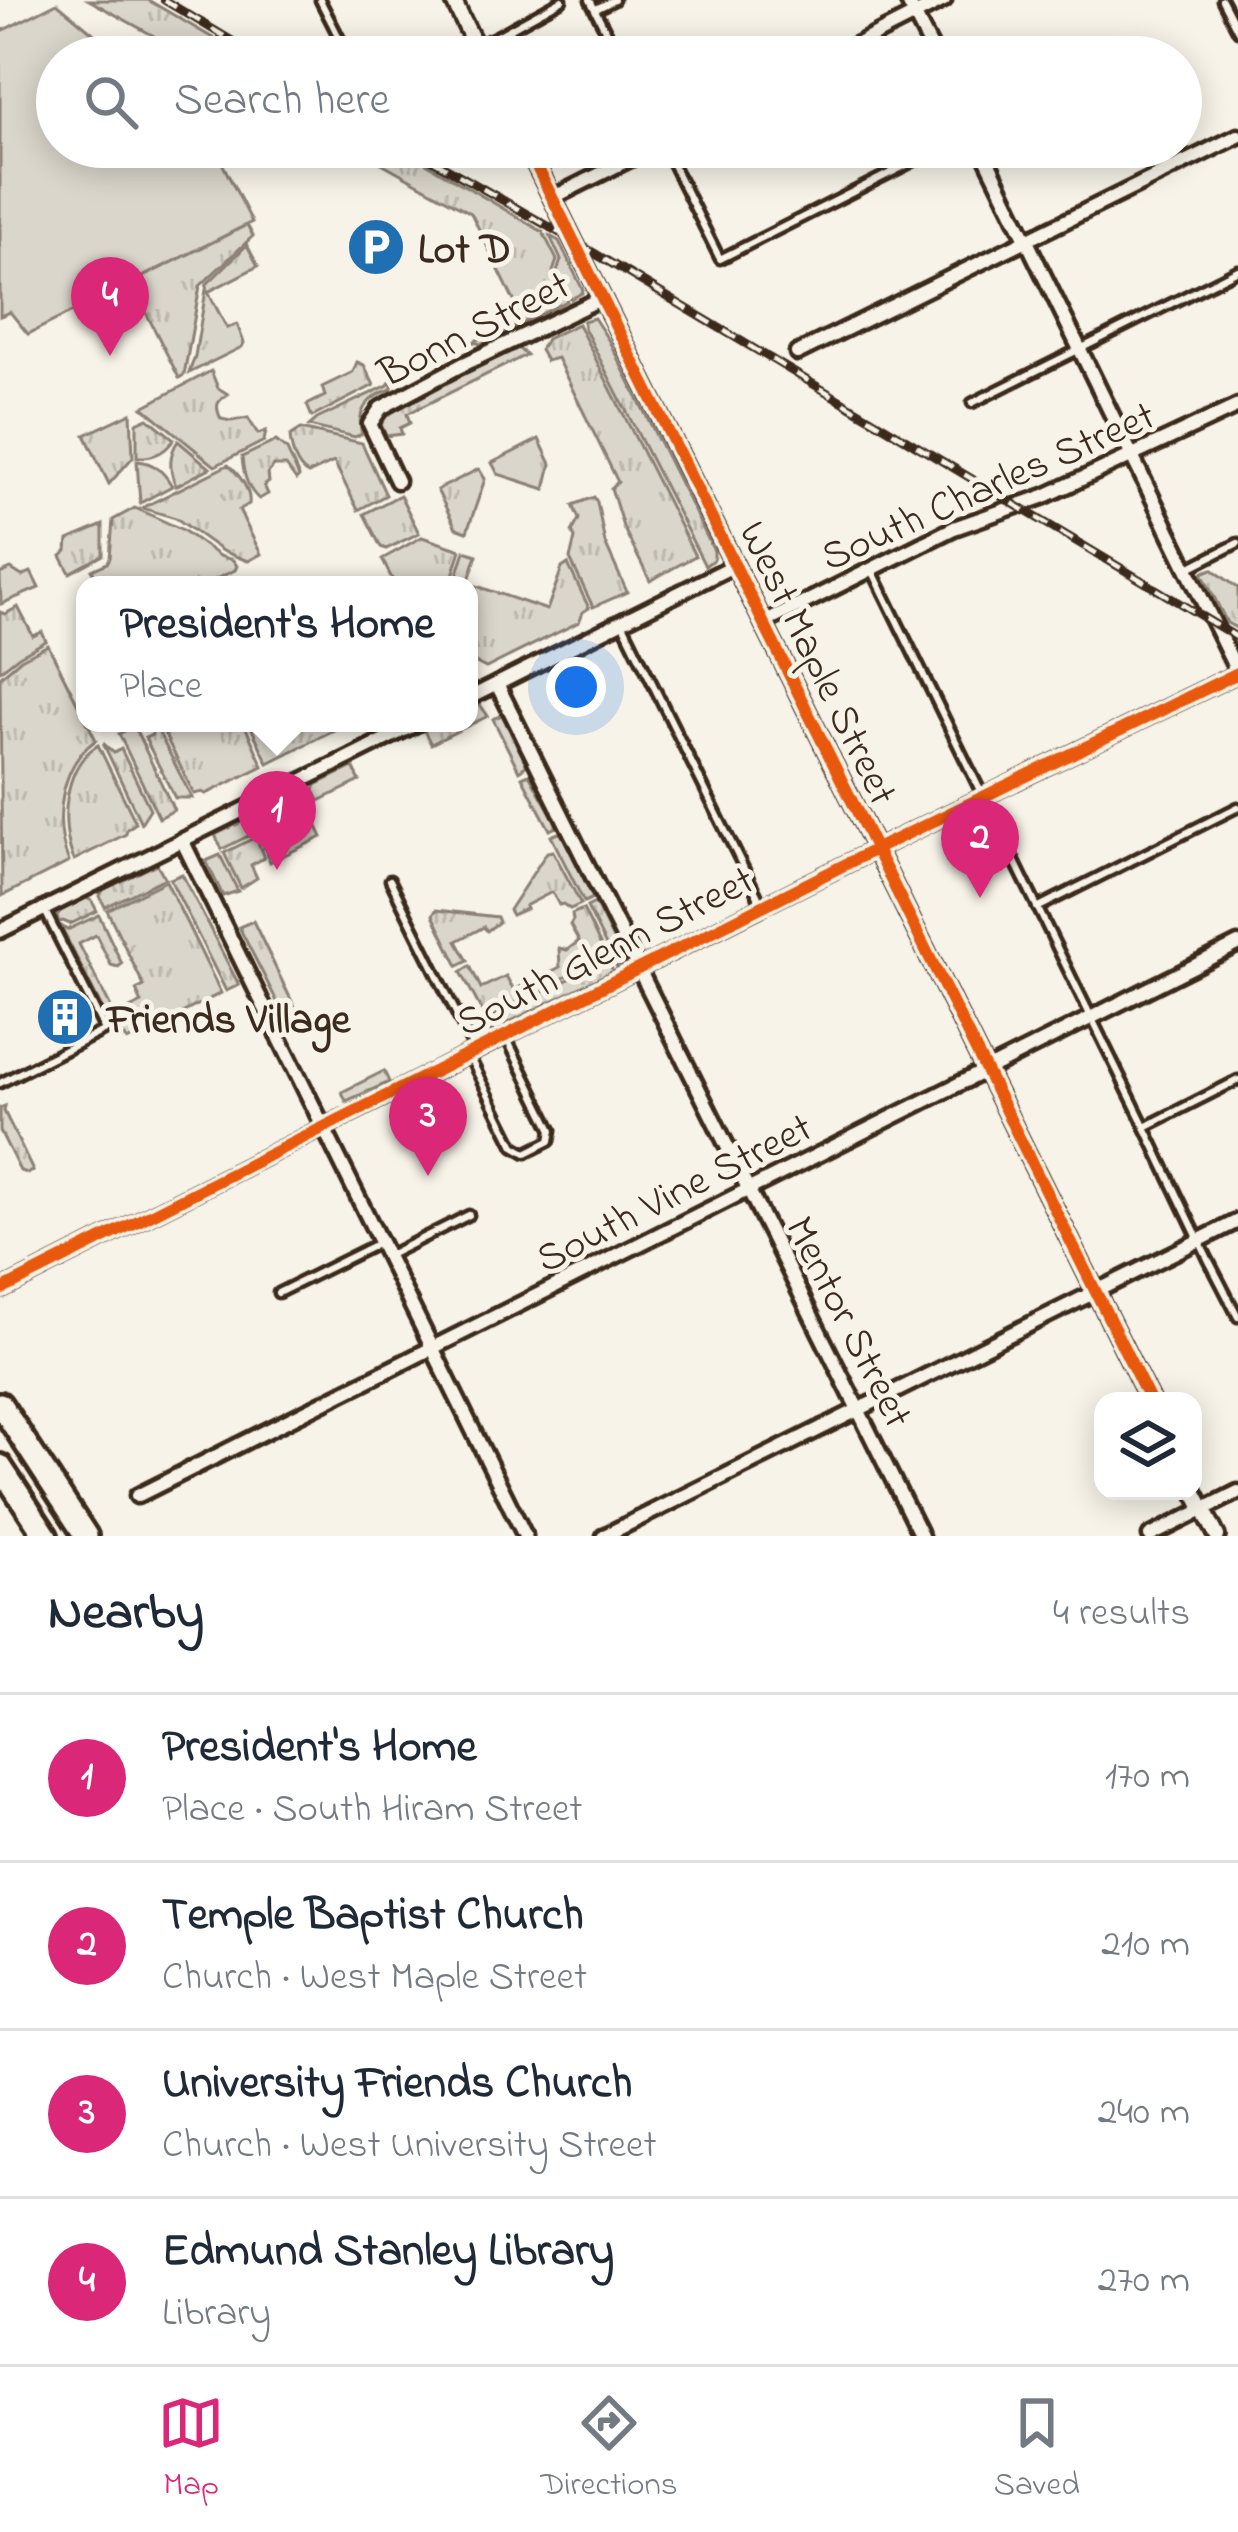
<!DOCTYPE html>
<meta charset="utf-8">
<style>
:root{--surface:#fff;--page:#f6f6f7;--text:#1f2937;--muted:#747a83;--line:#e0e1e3;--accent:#db2777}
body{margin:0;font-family:"Indie Flower",sans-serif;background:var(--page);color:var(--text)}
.controls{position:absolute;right:36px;bottom:36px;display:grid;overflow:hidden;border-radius:24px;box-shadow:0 6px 30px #0003}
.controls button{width:108px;height:108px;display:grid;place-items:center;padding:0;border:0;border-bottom:3px solid var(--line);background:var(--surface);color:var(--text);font:60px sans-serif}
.you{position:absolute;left:576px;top:687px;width:42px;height:42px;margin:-30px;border:9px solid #fff;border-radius:50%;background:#1a73e8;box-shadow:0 0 0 18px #1a73e833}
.badge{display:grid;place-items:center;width:78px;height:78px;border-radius:50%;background:var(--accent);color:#fff;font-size:39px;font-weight:700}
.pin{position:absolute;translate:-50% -99px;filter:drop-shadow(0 3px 6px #0008)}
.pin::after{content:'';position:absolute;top:63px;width:42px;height:36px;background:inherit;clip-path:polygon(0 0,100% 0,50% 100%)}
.popup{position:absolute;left:76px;top:576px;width:402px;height:156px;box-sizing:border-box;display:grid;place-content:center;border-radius:24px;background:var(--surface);filter:drop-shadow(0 3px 9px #0005);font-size:39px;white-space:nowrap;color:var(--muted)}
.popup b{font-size:45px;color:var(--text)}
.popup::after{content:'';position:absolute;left:50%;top:100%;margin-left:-24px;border:24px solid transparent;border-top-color:var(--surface)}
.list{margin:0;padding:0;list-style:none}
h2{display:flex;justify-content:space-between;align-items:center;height:156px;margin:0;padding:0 48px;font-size:51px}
h2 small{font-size:39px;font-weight:400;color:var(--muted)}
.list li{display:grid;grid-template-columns:78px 1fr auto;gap:36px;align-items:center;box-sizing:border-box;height:168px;padding:0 48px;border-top:3px solid var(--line)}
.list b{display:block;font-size:45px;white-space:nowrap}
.list p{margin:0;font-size:39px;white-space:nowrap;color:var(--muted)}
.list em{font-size:39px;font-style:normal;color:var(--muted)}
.icon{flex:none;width:66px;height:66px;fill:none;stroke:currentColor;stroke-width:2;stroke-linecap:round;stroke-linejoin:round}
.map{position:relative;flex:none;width:1238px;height:1536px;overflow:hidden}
.search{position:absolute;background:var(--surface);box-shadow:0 6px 30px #0003;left:36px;right:36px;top:36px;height:132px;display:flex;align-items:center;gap:30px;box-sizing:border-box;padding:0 42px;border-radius:66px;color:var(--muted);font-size:45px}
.sheet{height:828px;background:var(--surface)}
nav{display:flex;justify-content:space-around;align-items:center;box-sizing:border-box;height:168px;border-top:3px solid var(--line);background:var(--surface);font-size:33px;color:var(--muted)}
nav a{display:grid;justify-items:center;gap:6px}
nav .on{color:var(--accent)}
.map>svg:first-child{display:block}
</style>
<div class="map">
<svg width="1238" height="1536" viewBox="0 0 1238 1536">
<defs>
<pattern id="grass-tufts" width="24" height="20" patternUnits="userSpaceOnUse" patternTransform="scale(3)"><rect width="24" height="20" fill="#dbd6cb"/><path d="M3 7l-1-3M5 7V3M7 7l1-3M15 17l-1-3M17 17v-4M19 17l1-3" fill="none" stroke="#bdb8ae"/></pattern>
</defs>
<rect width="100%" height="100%" fill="#f7f3e8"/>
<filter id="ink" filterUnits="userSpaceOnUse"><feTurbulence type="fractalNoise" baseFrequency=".00833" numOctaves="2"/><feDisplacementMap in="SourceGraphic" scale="24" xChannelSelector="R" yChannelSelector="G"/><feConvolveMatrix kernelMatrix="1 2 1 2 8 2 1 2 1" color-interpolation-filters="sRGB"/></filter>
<g filter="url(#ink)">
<g fill="url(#grass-tufts)" stroke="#8b8074" stroke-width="3">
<path d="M 89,0 L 148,0 L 245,57 L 192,57 Z"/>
<path d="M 353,147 L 399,147 L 543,232 L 557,260 L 553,272 L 560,288 L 558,294 L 520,313 L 471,213 Z"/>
<path d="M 247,225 L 253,236 L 200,286 L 184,375 L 179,378 L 131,283 Z"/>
<path d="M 550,236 L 559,241 L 583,290 L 582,293 L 571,299 L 557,272 L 561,260 Z"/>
<path d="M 247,245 L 258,266 L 208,292 L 227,328 L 237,324 L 244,343 L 242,347 L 189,373 L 195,356 L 207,284 Z"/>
<path d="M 565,296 L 567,301 L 481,344 L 473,342 Z"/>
<path d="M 594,318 L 609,341 L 714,551 L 714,559 L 705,566 L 584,328 L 583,321 Z"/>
<path d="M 578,324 L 695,556 L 650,581 L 623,527 L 611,488 L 618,482 L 557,358 L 546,361 L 540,350 L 546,339 Z"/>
<path d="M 518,348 L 526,355 L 407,414 L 410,423 L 400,428 L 402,434 L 386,436 L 379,419 L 383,414 Z"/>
<path d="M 357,362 L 364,365 L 374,385 L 312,417 L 307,405 L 325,396 L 322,387 L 353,372 Z"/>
<path d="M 211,371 L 218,388 L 228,394 C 216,402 215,406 221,419 L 231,421 L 248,418 L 258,434 L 266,431 L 264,441 L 215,466 L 143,407 Z"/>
<path d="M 392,379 L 392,389 C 370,396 355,410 362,434 L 355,437 L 309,426 L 317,419 L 388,385 Z"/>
<path d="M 131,413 L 133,457 L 109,484 L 85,435 Z"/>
<path d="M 148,418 L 174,439 C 166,452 153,458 137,457 L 137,423 Z"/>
<path d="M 301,429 L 362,443 L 386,495 L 358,510 L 334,462 L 308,474 C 296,468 291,449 290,436 Z"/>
<path d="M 539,439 L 551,464 L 545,489 L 498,474 L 492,463 Z"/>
<path d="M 178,441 L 210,468 L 176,486 C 169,470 168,455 178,441 Z"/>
<path d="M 276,441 L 287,450 L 299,477 L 296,480 L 286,466 L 274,466 L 268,473 L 269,482 L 264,486 L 268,494 L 259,499 C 247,489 243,472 242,457 Z"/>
<path d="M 137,461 C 154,462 164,472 172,486 L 140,503 Z"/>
<path d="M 228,465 C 239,474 251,490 249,504 L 239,510 L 261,554 L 248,561 L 222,551 L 176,518 L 142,508 Z"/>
<path d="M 479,469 L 485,479 L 467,532 L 456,528 L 437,490 Z"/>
<path d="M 400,495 L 419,533 L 386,549 L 381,547 L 364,514 Z"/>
<path d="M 594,497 L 597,502 L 605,543 L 627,592 L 593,607 L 570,559 L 575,538 L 572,532 L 579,519 L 573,505 Z"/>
<path d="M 135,508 L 183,530 L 219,556 L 233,560 L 237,566 L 235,570 L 203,585 L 99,585 L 92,570 L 107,563 L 110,558 L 113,520 Z"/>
<path d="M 103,525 L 103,555 L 70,573 L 61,556 L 67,551 L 68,540 Z"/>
<path d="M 422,537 L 461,550 L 450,585 L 395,585 L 382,559 Z"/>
<path d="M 465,551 L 477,555 L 468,583 L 547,610 L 562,568 L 568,564 L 589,608 L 583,612 L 579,622 L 486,668 L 472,661 L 469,662 L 469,585 L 454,585 Z"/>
<path d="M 11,569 L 22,576 L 31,572 L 39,588 L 1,604 L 0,574 Z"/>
<path d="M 1212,569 L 1238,588 L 1238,629 L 1227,623 L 1202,573 Z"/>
<path d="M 18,607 L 33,636 L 42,632 L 46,641 L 19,656 L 0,671 L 0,612 L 5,614 Z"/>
<path d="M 48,645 L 96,740 C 59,766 53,823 69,862 L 2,896 L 0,677 L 21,659 Z"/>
<path d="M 479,703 L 488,716 L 431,744 L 424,731 L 440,723 L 469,723 L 469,708 Z"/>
<path d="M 502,715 L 527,765 L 519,771 L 493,719 Z"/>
<path d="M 152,723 L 154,723 L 192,798 L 175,798 L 145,738 L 152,735 Z"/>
<path d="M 159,723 L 238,723 L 246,728 L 263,766 L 206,794 L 202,792 L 194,794 Z"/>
<path d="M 249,723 L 348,723 L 268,763 Z"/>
<path d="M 134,726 L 174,810 L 159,818 L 119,734 Z"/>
<path d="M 103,743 L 114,753 L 121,749 L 150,809 L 141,823 Z"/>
<path d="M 98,745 L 136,823 L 127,829 L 126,834 L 74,860 C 59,825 63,766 98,745 Z"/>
<path d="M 353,767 L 360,781 L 319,801 L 314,790 L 316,785 Z"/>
<path d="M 529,774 L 558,826 L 550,830 L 522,777 Z"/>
<path d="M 298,795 L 303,798 L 307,807 L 222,849 L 215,835 Z"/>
<path d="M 309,810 L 322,837 L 270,862 L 259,834 Z"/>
<path d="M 558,833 L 562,834 L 593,898 L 584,902 L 551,836 Z"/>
<path d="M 256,837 L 264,858 L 251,865 L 257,878 L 241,888 L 224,853 Z"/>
<path d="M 553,851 L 581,904 L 570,909 L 563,904 L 559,905 L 552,892 L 525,906 L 526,909 L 512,915 L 509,910 L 547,852 Z"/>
<path d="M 220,855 L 238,891 L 223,896 L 206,861 Z"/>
<path d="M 157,864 L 165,878 L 105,907 L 100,896 L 103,890 Z"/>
<path d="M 182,874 L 239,985 L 226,991 L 170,879 Z"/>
<path d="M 166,881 L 221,993 L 127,1041 L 125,1037 L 118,1040 L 60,925 L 67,930 L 99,915 L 122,964 L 118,967 L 111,965 L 96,935 L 79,944 L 115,1016 L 142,1003 L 136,990 L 144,986 L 107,910 Z"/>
<path d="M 86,898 L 92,901 L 97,911 L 70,924 L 63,921 L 59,922 L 57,916 L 60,911 Z"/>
<path d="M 595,903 L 622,957 L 623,963 L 617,968 L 587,907 Z"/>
<path d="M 583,909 L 606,956 L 544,988 L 541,983 L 547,974 L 560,967 L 559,948 L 567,950 L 579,941 L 570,925 L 573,920 L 572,914 Z"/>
<path d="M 436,910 L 497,917 L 499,922 L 487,931 L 484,927 L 457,941 L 468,961 L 458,966 L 433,915 Z"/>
<path d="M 253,921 L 297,1012 L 286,1019 L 239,927 Z"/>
<path d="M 608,960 L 613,971 L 483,1035 L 475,1035 L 472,1027 Z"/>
<path d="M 470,966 L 481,988 L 506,976 L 514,990 L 526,984 L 532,988 L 538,986 L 540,991 L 485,1017 L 461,972 Z"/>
<path d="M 384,1071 L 389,1082 L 346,1101 L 342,1092 Z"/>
<path d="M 5,1106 L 4,1111 L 33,1171 L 27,1173 L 20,1171 L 0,1131 L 0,1108 Z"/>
</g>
<path fill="#dbd6cb" stroke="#8b8074" stroke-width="3" d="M 57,3 L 122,57 L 57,57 L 57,147 L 214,147 L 252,222 L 28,334 L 10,312 L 0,316 L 0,32 Z"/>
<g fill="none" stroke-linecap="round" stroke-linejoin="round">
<g stroke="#3b2a1e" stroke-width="15">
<g id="service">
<path d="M 320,0 L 349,57"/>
<path d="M 590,0 L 619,57"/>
<path d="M 1222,0 L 1238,31"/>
<path d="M 596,9 L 614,0"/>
<path d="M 451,57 L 497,36 L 562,0"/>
<path d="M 664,147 L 720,259 L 942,147"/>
<path d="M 463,153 L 489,147"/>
<path d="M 972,403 L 1238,270"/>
<path d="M 1187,569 L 1238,543"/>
<path d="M 873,572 L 1145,1127 L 1238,1080"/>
<path d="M 623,624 L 761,903"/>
<path d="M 390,880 L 475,1051"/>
<path d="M 1037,908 L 1238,807"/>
<path d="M 468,1054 L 514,1146 L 526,1153 L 550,1141 L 552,1130 L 507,1039"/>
<path d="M 0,1083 L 105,1030 L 44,909"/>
<path d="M 1145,1127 L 1208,1259 L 1238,1317"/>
<path d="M 389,1255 L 469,1215"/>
<path d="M 278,1293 L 379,1243"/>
</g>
</g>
<g stroke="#3b2a1e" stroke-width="21">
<g id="minor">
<path d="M 907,0 L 936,57"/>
<path d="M 832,57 L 944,0"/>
<path d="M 981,147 L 1238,673"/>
<path d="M 552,198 L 654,147"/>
<path d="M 797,353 L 1238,136"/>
<path d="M 397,481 L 370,424 L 381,408 L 460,366 L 602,298"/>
<path d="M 764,623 L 954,528 L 1045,496 L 1238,406"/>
<path d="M 497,684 L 921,1536"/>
<path d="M 469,698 L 735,565"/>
<path d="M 182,840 L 525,1536"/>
<path d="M 0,931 L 418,723"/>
<path d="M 3,1289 L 876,849 L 1238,673"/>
<path d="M 137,1496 L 1238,944"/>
<path d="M 604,1536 L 1238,1221"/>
<path d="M 1150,1536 L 1238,1492"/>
</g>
</g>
<g stroke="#3b2a1e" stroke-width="22">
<g id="tertiary">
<path d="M 453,0 L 481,57"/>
<path d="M 527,147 L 1150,1401"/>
<path d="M 1193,1489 L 1217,1536"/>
</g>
</g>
<g stroke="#3b2a1e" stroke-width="30">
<g id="motorway">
<path d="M 0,1404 L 86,1536"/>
<path d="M 0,1466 L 46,1536"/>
</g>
</g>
<use href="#service" stroke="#f7f3e8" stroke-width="6"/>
<use href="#minor" stroke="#f7f3e8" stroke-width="12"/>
<use href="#tertiary" stroke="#f7f3e8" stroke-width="14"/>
<use href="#motorway" stroke="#f7f3e8" stroke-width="21"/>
<g stroke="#3b2a1e" stroke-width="9">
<g id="rail">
<path d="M 164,0 L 259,57"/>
<path d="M 410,147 L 574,241 L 1238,638"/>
</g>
</g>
<use href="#rail" stroke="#f7f3e8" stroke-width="4.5" stroke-dasharray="14" stroke-linecap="butt"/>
<g stroke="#f7f3e8" stroke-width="20">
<g id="cycleway">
<path d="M 527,147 L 1150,1401"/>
<path d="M 3,1289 L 876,849 L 1238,673"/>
</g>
</g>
<use href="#cycleway" stroke="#e8590c" stroke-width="12"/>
</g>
</g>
<defs>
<g id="parking-disc" transform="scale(3)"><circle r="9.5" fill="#1f6fb2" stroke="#f7f3e8"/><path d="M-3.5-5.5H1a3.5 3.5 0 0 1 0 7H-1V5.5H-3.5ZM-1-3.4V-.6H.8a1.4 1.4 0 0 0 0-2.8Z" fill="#fff"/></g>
<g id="building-disc" transform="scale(3)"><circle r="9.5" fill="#1f6fb2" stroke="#f7f3e8"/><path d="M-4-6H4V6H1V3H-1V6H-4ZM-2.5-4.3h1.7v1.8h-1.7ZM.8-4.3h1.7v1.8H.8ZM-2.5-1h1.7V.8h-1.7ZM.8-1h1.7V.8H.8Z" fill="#fff"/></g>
</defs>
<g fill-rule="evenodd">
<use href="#parking-disc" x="376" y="247"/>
<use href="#building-disc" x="65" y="1017"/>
</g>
<g text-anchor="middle" stroke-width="10" stroke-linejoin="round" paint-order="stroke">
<g font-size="42" font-weight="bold" fill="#3b2a1e" stroke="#f7f3e8" text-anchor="start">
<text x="418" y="262">Lot D</text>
<text x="107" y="1032">Friends Village</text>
</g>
<g font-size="42" fill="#3b2a1e" stroke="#f7f3e8">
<text transform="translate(473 327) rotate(-27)" y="15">Bonn Street</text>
<text transform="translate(987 484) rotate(-24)" y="15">South Charles Street</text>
<text transform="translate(820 662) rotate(64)" y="15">West Maple Street</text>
<text transform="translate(604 949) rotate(-27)" y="15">South Glenn Street</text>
<text transform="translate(673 1191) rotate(-27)" y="15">South Vine Street</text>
<text transform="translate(851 1321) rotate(63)" y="15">Mentor Street</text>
</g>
</g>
</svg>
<div class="controls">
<button><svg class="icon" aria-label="layers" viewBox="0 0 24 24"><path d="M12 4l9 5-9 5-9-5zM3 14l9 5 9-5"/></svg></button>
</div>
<div class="you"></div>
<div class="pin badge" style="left:277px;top:870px">1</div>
<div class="popup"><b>President's Home</b>Place</div>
<div class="pin badge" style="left:980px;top:898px">2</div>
<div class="pin badge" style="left:428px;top:1176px">3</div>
<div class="pin badge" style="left:110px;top:356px">4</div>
<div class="search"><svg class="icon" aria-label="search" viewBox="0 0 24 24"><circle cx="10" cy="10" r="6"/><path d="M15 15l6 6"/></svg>Search here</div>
</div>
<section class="sheet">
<h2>Nearby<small>4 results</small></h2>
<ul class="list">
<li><span class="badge">1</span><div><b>President's Home</b><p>Place · South Hiram Street</p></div><em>170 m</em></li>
<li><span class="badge">2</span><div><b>Temple Baptist Church</b><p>Church · West Maple Street</p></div><em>210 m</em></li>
<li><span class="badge">3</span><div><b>University Friends Church</b><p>Church · West University Street</p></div><em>240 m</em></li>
<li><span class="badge">4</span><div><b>Edmund Stanley Library</b><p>Library</p></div><em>270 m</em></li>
</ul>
</section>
<nav>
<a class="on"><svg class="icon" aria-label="map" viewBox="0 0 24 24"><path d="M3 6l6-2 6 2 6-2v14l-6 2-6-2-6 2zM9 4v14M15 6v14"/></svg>Map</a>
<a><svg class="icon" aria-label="directions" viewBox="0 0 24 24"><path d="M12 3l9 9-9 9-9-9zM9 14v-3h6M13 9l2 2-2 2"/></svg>Directions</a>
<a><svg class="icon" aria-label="saved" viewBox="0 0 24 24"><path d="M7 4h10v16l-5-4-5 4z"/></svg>Saved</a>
</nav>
